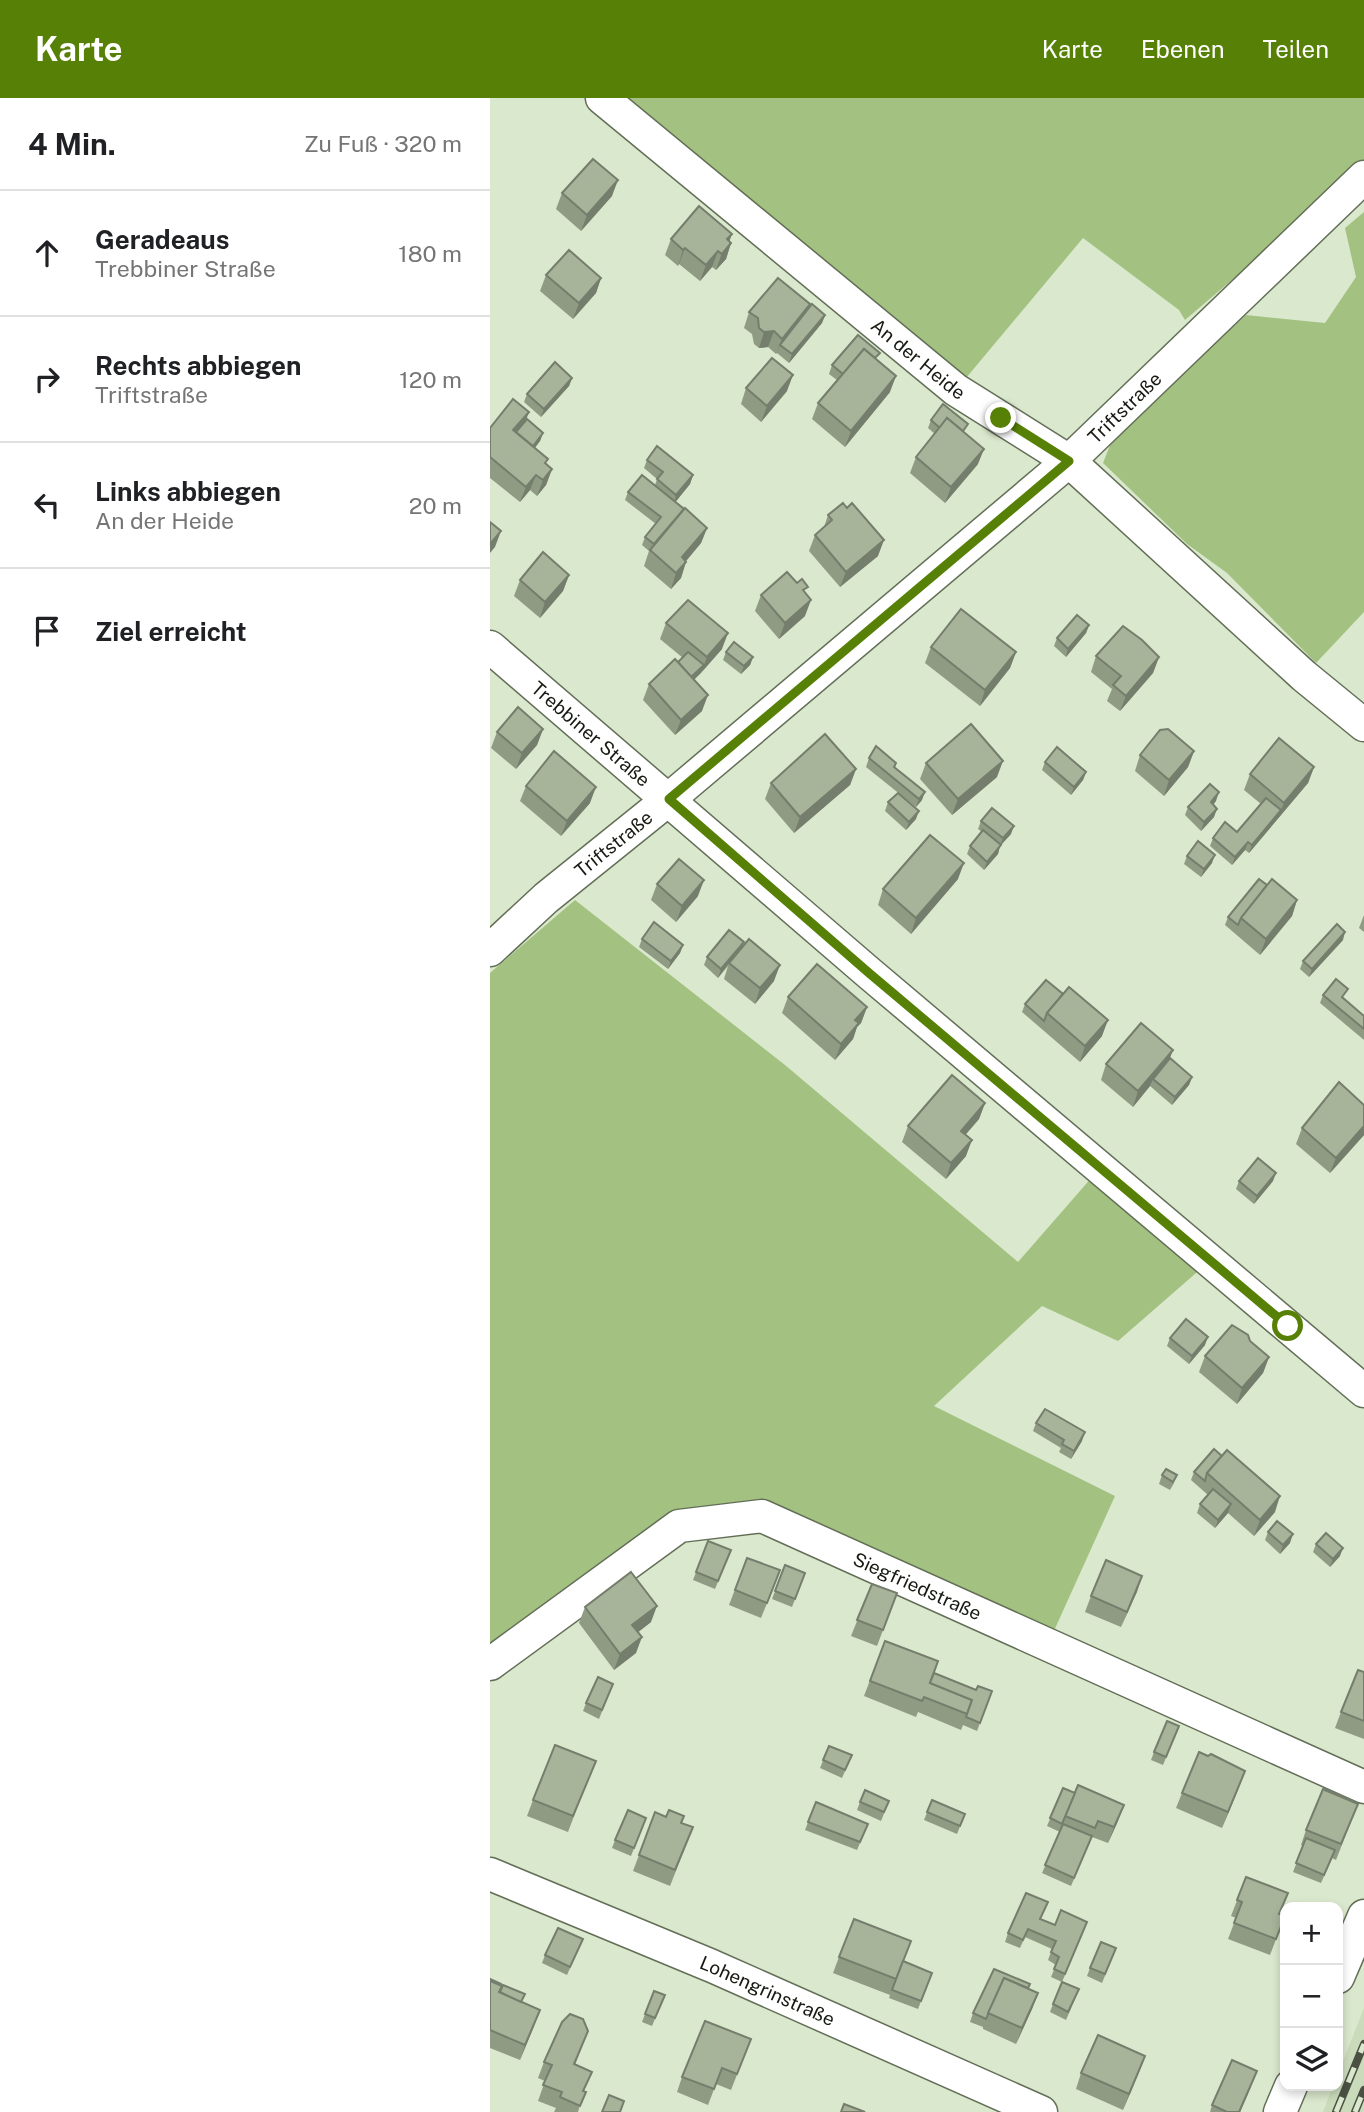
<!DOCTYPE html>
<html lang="de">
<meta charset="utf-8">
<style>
:root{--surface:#fff;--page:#f2f2f2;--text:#202124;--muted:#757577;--line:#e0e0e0;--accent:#578106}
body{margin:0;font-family:"Public Sans",sans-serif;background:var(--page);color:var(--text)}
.controls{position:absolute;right:21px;bottom:21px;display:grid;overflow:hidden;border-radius:14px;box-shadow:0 4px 10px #0003}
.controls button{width:63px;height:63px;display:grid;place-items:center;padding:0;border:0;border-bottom:2px solid var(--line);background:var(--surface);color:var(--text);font:35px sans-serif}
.stop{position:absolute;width:21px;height:21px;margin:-16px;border:5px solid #578106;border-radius:50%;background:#fff}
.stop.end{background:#578106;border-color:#fff;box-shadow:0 2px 7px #0008}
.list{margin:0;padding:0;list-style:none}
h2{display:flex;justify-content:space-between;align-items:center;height:91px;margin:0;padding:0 28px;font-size:30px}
h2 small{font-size:23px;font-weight:400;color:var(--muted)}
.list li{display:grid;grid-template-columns:46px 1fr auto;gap:21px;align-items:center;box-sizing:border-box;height:126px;padding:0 28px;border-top:2px solid var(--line)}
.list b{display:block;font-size:26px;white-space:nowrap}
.list p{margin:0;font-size:23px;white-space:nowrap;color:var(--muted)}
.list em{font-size:23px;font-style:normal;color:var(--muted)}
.icon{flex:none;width:38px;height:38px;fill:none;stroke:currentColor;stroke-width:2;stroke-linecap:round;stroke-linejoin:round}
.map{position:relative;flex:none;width:874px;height:2014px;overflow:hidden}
header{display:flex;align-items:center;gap:42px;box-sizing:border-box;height:98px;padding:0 35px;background:var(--accent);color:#fff}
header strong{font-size:33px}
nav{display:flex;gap:38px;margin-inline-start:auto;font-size:24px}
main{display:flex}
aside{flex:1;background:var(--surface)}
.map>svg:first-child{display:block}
</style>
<header>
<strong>Karte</strong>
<nav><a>Karte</a><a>Ebenen</a><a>Teilen</a></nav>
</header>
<main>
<aside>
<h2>4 Min.<small>Zu Fuß · 320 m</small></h2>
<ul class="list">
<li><svg class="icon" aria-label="ahead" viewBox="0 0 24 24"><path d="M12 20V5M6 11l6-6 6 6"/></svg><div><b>Geradeaus</b><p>Trebbiner Straße</p></div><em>180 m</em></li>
<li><svg class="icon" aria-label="right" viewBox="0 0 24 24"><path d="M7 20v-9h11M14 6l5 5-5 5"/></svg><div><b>Rechts abbiegen</b><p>Triftstraße</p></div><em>120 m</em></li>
<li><svg class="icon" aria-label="left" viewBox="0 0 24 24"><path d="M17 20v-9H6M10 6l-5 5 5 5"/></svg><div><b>Links abbiegen</b><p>An der Heide</p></div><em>20 m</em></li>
<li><svg class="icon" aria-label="arrive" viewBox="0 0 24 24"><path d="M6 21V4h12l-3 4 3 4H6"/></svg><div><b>Ziel erreicht</b></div></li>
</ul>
</aside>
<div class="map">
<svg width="874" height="2014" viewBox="0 0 874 2014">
<rect width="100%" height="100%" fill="#dae8cd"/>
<path fill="#cadbbb" d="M 874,1910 L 874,2014 L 833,2014 L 843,1988 L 848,1988 L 848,1976 Z"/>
<g fill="#a3c281">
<path d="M 112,0 L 874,0 L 874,69 L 695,222 L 689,212 L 593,140 L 466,292 Z"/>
<path d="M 874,114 L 874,514 L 826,565 L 737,475 L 697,446 L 613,365 L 624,337 L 756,217 L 835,225 L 866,179 L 855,130 Z"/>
<path d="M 85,802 L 295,967 L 528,1164 L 610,1070 L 721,1162 L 628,1243 L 552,1208 L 444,1308 L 625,1398 L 558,1546 L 272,1418 L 189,1428 L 0,1566 L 0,875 Z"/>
</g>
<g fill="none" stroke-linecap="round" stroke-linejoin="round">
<g stroke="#636e57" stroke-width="35">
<g id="street">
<path id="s1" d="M 112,0 L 466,292 L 579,363 L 814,578 L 874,627"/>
<path id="s2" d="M 0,549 L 379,875 L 874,1293"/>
<path id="s3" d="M 0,852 L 56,800 L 179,701 L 579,363 L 874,79"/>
<path id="s4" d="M 0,1566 L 189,1428 L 272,1418 L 874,1689"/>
<path id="s5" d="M 0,1776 L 222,1868 L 551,2014"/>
<path d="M 848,1879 L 874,1818"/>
<path d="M 790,2014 L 801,1988"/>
</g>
</g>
<use href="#street" stroke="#fff" stroke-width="32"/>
<g stroke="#4a5143" stroke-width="8">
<g id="rail">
<path d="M 846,2014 L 874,1946"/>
<path d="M 865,2014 L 874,1992"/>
</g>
</g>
<use href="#rail" stroke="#dae8cd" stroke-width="5" stroke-dasharray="16" stroke-linecap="butt"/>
</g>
<g fill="#909b84">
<path d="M 72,95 L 122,98 L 91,133 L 66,111 Z"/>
<path d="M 242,136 L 239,143 L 241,145 L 236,161 L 226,172 L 222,169 L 210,183 L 189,166 L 188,168 L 175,157 L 181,141 Z"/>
<path d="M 56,177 L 111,180 L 106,195 L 83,221 L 50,193 Z"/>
<path d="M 320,206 L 335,217 L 332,225 L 299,265 L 287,255 L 286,256 L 278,249 L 269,250 L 264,246 L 262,236 L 254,230 L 259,214 Z"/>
<path d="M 387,262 L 400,294 L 355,349 L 322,321 L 328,305 L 347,282 L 339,276 L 342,267 Z"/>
<path d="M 82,280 L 79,288 L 51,319 L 34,304 L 37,296 Z"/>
<path d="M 256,290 L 297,293 L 271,324 L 251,306 Z"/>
<path d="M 36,322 L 53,335 L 50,343 L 45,350 L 56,366 L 62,371 L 56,387 L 47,398 L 40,392 L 30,404 L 0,380 L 0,330 Z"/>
<path d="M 441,322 L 475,335 L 488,366 L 455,405 L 420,375 L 426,359 L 445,336 L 438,330 Z"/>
<path d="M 157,362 L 203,377 L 200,386 L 185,404 L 217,430 L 211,445 L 196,463 L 191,480 L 181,491 L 154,468 L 159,453 L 152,447 L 155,439 L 166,426 L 135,402 L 138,394 L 165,387 L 167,381 L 154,370 Z"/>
<path d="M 338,417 L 388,458 L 350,489 L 319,453 L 325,437 L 334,429 Z"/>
<path d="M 79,477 L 73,493 L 50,520 L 24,498 L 30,482 Z"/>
<path d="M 271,497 L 315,518 L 289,541 L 265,513 Z"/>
<path d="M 176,525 L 232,551 L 204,582 L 212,613 L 185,637 L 153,602 L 159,586 L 193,560 L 170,541 Z"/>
<path d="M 599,527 L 596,535 L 576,559 L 564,548 L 567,540 Z"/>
<path d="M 441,549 L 526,554 L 520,570 L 490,608 L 435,565 Z"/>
<path d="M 236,554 L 263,559 L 260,567 L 251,576 L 233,562 Z"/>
<path d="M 606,558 L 669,559 L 663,575 L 630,613 L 617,603 L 622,591 L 601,574 Z"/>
<path d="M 53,631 L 47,647 L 26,671 L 1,650 L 7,634 Z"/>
<path d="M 704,653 L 698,669 L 674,698 L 645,673 L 650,657 Z"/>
<path d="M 379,660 L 406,665 L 405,669 L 432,702 L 426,709 L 376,669 Z"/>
<path d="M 555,664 L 596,674 L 593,682 L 581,697 L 552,672 Z"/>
<path d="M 436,665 L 507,679 L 462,717 L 430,681 Z"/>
<path d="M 824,669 L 818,685 L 759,755 L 755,752 L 742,767 L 720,748 L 723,740 L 747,734 L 771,706 L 754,692 L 760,676 Z"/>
<path d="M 366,671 L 360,687 L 304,735 L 275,701 L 281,685 Z"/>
<path d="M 36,688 L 100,705 L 71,738 L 30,703 Z"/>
<path d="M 726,703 L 723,707 L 724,719 L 711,733 L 695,717 L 698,709 Z"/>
<path d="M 398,704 L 426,721 L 416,732 L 395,713 Z"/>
<path d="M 491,723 L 521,736 L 510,748 L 508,756 L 494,772 L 477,756 L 480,748 L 492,734 L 488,731 Z"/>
<path d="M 697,758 L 722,765 L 711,779 L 694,766 Z"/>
<path d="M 468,781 L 421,836 L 388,807 L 393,791 Z"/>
<path d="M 167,786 L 208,798 L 186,824 L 161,802 Z"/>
<path d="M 777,787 L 807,802 L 802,818 L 770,857 L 735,827 L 738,819 Z"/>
<path d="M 874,817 L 874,834 L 869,830 Z"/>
<path d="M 152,841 L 193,847 L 190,855 L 178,871 L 149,849 Z"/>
<path d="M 853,842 L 819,879 L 810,871 L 813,863 Z"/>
<path d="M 252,850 L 284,883 L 265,906 L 234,881 L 238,868 L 228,880 L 214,867 L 217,859 Z"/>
<path d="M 833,897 L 854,901 L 874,918 L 874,942 L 830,905 Z"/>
<path d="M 298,899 L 377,909 L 371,925 L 367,929 L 363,941 L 345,962 L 292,915 Z"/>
<path d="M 535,906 L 612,938 L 590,964 L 532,914 Z"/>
<path d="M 680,960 L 702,979 L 699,987 L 682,1007 L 660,988 L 643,1009 L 611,982 L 616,966 Z"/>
<path d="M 495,1005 L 489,1021 L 475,1037 L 476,1058 L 456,1081 L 412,1044 L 418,1028 Z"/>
<path d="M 874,1007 L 874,1037 L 840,1075 L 806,1046 L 812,1030 Z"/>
<path d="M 749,1083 L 783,1083 L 764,1106 L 746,1091 Z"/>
<path d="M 680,1240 L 715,1247 L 699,1266 L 677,1248 Z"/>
<path d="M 760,1243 L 779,1259 L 773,1275 L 747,1306 L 709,1274 L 715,1258 Z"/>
<path d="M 546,1325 L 592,1343 L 581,1361 L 569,1354 L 571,1350 L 543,1333 Z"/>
<path d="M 724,1351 L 785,1414 L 764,1438 L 738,1415 L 725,1430 L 707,1415 L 710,1406 L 718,1397 L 701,1382 L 704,1374 Z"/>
<path d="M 672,1377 L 684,1385 L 680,1392 L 669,1386 Z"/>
<path d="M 778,1434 L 800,1445 L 790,1456 L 775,1442 Z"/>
<path d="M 218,1443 L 241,1452 L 225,1491 L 203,1482 Z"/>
<path d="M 826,1446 L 850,1458 L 840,1469 L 823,1454 Z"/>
<path d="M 257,1460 L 284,1488 L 271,1520 L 239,1507 Z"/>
<path d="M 295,1467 L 315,1475 L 302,1509 L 282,1501 Z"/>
<path d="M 652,1478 L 631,1529 L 595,1514 L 601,1498 Z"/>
<path d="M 382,1486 L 407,1495 L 387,1548 L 361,1538 Z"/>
<path d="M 95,1509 L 161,1524 L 148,1534 L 146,1555 L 124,1572 L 89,1525 Z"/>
<path d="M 395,1543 L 444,1575 L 486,1592 L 502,1593 L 487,1633 L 473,1627 L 471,1632 L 428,1614 L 426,1619 L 374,1598 Z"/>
<path d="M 874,1574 L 874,1641 L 845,1630 L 851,1614 Z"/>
<path d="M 123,1586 L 109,1621 L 93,1613 L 96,1605 Z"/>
<path d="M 689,1628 L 673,1667 L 661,1662 L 664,1654 Z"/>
<path d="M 339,1648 L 362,1657 L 352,1680 L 330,1670 Z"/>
<path d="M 105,1663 L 78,1734 L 37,1718 L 43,1702 Z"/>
<path d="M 749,1689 L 732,1730 L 686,1710 L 692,1695 Z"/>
<path d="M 573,1690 L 628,1723 L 618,1745 L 602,1739 L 581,1788 L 552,1775 L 570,1734 L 557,1728 Z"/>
<path d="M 442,1702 L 475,1716 L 467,1736 L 434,1722 Z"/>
<path d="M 399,1703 L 391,1723 L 367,1712 L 370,1704 Z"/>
<path d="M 326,1704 L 378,1726 L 367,1752 L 315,1732 Z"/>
<path d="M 865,1704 L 868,1706 L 846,1762 L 842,1760 L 831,1785 L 803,1774 L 813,1748 L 811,1747 L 816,1732 Z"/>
<path d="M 165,1714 L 191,1725 L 197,1745 L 180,1788 L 143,1773 Z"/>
<path d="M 156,1720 L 141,1758 L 122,1750 L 125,1742 Z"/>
<path d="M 756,1779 L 790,1816 L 795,1818 L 780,1857 L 738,1841 L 746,1820 L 741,1818 Z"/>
<path d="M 551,1821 L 565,1827 L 594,1832 L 572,1884 L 561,1879 L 566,1867 L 558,1862 L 562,1851 L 535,1839 L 530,1850 L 515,1844 L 518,1835 Z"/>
<path d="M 93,1841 L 77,1877 L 52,1865 L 55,1857 Z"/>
<path d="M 623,1858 L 612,1885 L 597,1878 L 600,1870 Z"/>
<path d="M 349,1859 L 442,1875 L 428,1911 L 399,1900 L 400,1897 L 343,1875 Z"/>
<path d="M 0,1881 L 11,1888 L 32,1904 L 44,1928 L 30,1962 L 0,1950 Z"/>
<path d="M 538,1891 L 548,1895 L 542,1911 L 526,1946 L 493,1931 L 493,1929 L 480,1924 L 483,1915 Z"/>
<path d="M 164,1893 L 175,1897 L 162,1928 L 152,1924 Z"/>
<path d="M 586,1899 L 576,1922 L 560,1914 L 563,1906 Z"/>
<path d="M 98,1933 L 85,1967 L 94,1993 L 88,2014 L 64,2014 L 66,2010 L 48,2003 L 55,1983 L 48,1980 L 54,1964 Z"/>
<path d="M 261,1941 L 241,1992 L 226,1986 L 218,2007 L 187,1994 L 192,1979 Z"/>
<path d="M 649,1974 L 633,2012 L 586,1991 L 591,1975 Z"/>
<path d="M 761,1989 L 750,2014 L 720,2014 L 722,2007 Z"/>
</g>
<g fill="#757e6c">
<path d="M 128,82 L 122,98 L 91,133 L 97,117 Z"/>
<path d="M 242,136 L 236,152 L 241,145 L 236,161 L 226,172 L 237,141 Z"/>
<path d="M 195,150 L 189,166 L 188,168 L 193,152 Z"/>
<path d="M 228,153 L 222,169 L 210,183 L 216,167 Z"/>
<path d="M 111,180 L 106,195 L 83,221 L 89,205 Z"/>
<path d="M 320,206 L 315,222 L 290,247 L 286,256 L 292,241 Z"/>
<path d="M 335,217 L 332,225 L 299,265 L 302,256 Z"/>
<path d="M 284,233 L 278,249 L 269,250 L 274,234 Z"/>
<path d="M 303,277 L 297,293 L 271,324 L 277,308 Z"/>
<path d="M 406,278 L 400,294 L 355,349 L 361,333 Z"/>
<path d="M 82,280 L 79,288 L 51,319 L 54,311 Z"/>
<path d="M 39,314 L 33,330 L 23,342 L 23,332 Z"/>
<path d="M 53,335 L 50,343 L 35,362 L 38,354 Z"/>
<path d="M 494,351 L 488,366 L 455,405 L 461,389 Z"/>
<path d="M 62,371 L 56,387 L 47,398 L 53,382 Z"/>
<path d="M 46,377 L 40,392 L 30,404 L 36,389 Z"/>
<path d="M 203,377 L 200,386 L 184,406 L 186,397 Z"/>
<path d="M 217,430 L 211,445 L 186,475 L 192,459 Z"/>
<path d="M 11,433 L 5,449 L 0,455 L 0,446 Z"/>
<path d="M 394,442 L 388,458 L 350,489 L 356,474 Z"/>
<path d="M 196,464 L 191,480 L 181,491 L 186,475 Z"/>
<path d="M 79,477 L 73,493 L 50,520 L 55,504 Z"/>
<path d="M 321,502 L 315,518 L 289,541 L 295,525 Z"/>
<path d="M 599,527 L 596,535 L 576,559 L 578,551 Z"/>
<path d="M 238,535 L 232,551 L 211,575 L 217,559 Z"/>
<path d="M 526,554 L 520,570 L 490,608 L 495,592 Z"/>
<path d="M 263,559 L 260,567 L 251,576 L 254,568 Z"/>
<path d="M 669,559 L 663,575 L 630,613 L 636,598 Z"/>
<path d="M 214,567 L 211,575 L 193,592 L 196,584 Z"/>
<path d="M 218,597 L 212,613 L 185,637 L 191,622 Z"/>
<path d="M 53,631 L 47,647 L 26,671 L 32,655 Z"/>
<path d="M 704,653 L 698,669 L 674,698 L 679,682 Z"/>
<path d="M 513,663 L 507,679 L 462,717 L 468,701 Z"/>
<path d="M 824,669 L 818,685 L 759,755 L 762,747 L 791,712 L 794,705 Z"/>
<path d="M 366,671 L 360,687 L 304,735 L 310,719 Z"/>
<path d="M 596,674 L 593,682 L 581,697 L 584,689 Z"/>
<path d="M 106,689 L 100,705 L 71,738 L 77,723 Z"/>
<path d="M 435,694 L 432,702 L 426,709 L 429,701 Z"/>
<path d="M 729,694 L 726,703 L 718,713 L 721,704 Z"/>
<path d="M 727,711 L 724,719 L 711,733 L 714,724 Z"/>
<path d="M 429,713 L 426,721 L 416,732 L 419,724 Z"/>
<path d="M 524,728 L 521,736 L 510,748 L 508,756 L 494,772 L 497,764 L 510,748 L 513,740 Z"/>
<path d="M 758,744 L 755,752 L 742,767 L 745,759 Z"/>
<path d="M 725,757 L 722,765 L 711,779 L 714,771 Z"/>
<path d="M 474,765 L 468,781 L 421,836 L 426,820 Z"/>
<path d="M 214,782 L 208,798 L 186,824 L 192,808 Z"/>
<path d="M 807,802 L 802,818 L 770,857 L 776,841 Z"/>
<path d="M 855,834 L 853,842 L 819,879 L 822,871 Z"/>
<path d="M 254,844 L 251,852 L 239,865 L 228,880 L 231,871 Z"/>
<path d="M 193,847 L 190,855 L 178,871 L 181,863 Z"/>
<path d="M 290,867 L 284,883 L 265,906 L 270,890 Z"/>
<path d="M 377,909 L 371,925 L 367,929 L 363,941 L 345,962 L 351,946 L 365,922 Z"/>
<path d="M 618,922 L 612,938 L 590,964 L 595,948 Z"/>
<path d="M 683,952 L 677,968 L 663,981 L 660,988 L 643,1009 L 648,993 Z"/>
<path d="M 702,979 L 699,987 L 682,1007 L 685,999 Z"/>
<path d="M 495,1005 L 489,1021 L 465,1049 L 471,1033 Z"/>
<path d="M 874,1028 L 874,1037 L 840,1075 L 846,1060 Z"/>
<path d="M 482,1042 L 476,1058 L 456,1081 L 461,1065 Z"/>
<path d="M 786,1075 L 783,1083 L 764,1106 L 767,1098 Z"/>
<path d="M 718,1239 L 715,1247 L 699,1266 L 702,1258 Z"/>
<path d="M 779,1259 L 773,1275 L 747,1306 L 752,1290 Z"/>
<path d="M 595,1334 L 592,1343 L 581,1361 L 584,1353 Z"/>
<path d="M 790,1398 L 785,1414 L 764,1438 L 770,1422 Z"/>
<path d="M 741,1406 L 738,1415 L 725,1430 L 728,1422 Z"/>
<path d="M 803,1436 L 800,1445 L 790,1456 L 793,1447 Z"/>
<path d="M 853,1450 L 850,1458 L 840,1469 L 843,1461 Z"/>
<path d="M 652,1478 L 647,1494 L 631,1529 L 637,1514 Z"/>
<path d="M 167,1508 L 161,1524 L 137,1543 L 142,1527 Z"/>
<path d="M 152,1539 L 146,1555 L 124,1572 L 130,1556 Z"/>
<path d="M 755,1673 L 749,1689 L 732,1730 L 738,1714 Z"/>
<path d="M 634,1707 L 628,1723 L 618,1745 L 624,1729 Z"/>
<path d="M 548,1895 L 542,1911 L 526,1946 L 532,1930 Z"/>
<path d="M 50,1912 L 44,1928 L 30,1962 L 35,1947 Z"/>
<path d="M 655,1958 L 649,1974 L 633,2012 L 639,1996 Z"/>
<path d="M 767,1973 L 750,2014 L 749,2014 Z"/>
</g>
<g fill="#a7b49a" stroke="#757e6c" stroke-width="2">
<path d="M 103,61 L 128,82 L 97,117 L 72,95 Z"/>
<path d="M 209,108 L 242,136 L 237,141 L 241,145 L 232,156 L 228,153 L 216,167 L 195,150 L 193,152 L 181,141 Z"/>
<path d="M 79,152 L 111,180 L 89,205 L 56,177 Z"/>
<path d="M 288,180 L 320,206 L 292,241 L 284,233 L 274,234 L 269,230 L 268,220 L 259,214 Z"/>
<path d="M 322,206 L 335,217 L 302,256 L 290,247 Z"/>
<path d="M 368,237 L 390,255 L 385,260 L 374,251 L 353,276 L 342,267 Z"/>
<path d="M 374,251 L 406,278 L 361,333 L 328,305 Z"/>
<path d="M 282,260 L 303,277 L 277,308 L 256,290 Z"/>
<path d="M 65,264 L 82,280 L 54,311 L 37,296 Z"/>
<path d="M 23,301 L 39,314 L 23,332 L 58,361 L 55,365 L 62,371 L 53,382 L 46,377 L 36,389 L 0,359 L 0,330 Z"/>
<path d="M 453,306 L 478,326 L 473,333 L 457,320 L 450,330 L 441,322 Z"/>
<path d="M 457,320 L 494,351 L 461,389 L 426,359 Z"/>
<path d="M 37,321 L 53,335 L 43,348 L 26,334 Z"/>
<path d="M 167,348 L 203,377 L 186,397 L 167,381 L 173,374 L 157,362 Z"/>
<path d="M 152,377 L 194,411 L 164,446 L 155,439 L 171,419 L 138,394 Z"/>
<path d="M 353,405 L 357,410 L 362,405 L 394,442 L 356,474 L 325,437 L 342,422 L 338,417 Z"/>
<path d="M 195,410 L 217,430 L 192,459 L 196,464 L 186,475 L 160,452 Z"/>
<path d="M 0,424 L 11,433 L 0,446 Z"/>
<path d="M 53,454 L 79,477 L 55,504 L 30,482 Z"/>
<path d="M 297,474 L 307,485 L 312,481 L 318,489 L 313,492 L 321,502 L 295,525 L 271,497 Z"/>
<path d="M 198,502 L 238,535 L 217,559 L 176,525 Z"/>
<path d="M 471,511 L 526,554 L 495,592 L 441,549 Z"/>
<path d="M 587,517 L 599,527 L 578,551 L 567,540 Z"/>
<path d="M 633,528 L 652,542 L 669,559 L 636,598 L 623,587 L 631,578 L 606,558 Z"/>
<path d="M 244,544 L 263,559 L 254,568 L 236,554 Z"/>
<path d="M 198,554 L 214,567 L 201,579 L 188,564 Z"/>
<path d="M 185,561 L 218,597 L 191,622 L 159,586 Z"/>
<path d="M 28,609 L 53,631 L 32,655 L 7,634 Z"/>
<path d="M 481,626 L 513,663 L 468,701 L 436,665 Z"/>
<path d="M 678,631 L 704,653 L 679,682 L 650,657 L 670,632 Z"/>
<path d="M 335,636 L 366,671 L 310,719 L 281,685 Z"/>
<path d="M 789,640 L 824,669 L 794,705 L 760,676 Z"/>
<path d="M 386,648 L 406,665 L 404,669 L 435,694 L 429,701 L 379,660 Z"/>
<path d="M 567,649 L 596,674 L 584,689 L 555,664 Z"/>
<path d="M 64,653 L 106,689 L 77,723 L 36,688 Z"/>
<path d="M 720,686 L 729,694 L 721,704 L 727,711 L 714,724 L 698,709 Z"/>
<path d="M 408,695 L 429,713 L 419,724 L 398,704 Z"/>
<path d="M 776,700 L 791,712 L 762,747 L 758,744 L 745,759 L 723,740 L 735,724 L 747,734 Z"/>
<path d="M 502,710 L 524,728 L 513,740 L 491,723 Z"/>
<path d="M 493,732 L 511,747 L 497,764 L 480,748 Z"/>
<path d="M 440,737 L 474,765 L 426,820 L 393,791 Z"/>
<path d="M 708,743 L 725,757 L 714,771 L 697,758 Z"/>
<path d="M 189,761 L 214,782 L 192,808 L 167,786 Z"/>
<path d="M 769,781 L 777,787 L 751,820 L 748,827 L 738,819 Z"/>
<path d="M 782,781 L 807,802 L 776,841 L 751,820 Z"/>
<path d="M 164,824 L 193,847 L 181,863 L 152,841 Z"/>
<path d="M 847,826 L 855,834 L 822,871 L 813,863 Z"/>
<path d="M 239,832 L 254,844 L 231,871 L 217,859 Z"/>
<path d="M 259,841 L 290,867 L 270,890 L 239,865 Z"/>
<path d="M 327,866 L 377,909 L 365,922 L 369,925 L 351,946 L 298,899 Z"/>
<path d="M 846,881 L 858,891 L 852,899 L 874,918 L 874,931 L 833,897 Z"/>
<path d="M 556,882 L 573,896 L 557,915 L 554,923 L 535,906 Z"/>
<path d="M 579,889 L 618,922 L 595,948 L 557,915 Z"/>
<path d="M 651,925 L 683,952 L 648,993 L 616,966 Z"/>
<path d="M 680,960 L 702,979 L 685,999 L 663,981 Z"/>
<path d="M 462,977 L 495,1005 L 471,1033 L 482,1042 L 461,1065 L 418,1028 Z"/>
<path d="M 849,984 L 874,1007 L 874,1028 L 846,1060 L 812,1030 Z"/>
<path d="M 768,1060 L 786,1075 L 767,1098 L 749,1083 Z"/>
<path d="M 696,1221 L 718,1239 L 702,1258 L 680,1240 Z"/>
<path d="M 742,1227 L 758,1237 L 760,1243 L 779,1259 L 752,1290 L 715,1258 Z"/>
<path d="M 555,1311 L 595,1334 L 584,1353 L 572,1346 L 574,1342 L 546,1325 Z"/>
<path d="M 724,1351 L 732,1358 L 717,1375 L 715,1383 L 704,1374 Z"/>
<path d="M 737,1352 L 790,1398 L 770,1422 L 717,1375 Z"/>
<path d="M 676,1371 L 687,1377 L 683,1384 L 672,1377 Z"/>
<path d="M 723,1391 L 741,1406 L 728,1422 L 710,1406 Z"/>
<path d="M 787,1423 L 803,1436 L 793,1447 L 778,1434 Z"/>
<path d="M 836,1435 L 853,1450 L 843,1461 L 826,1446 Z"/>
<path d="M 218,1443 L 241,1452 L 228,1483 L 206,1474 Z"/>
<path d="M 257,1460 L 290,1472 L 277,1505 L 245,1492 Z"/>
<path d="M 616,1462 L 652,1478 L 637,1514 L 601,1498 Z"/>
<path d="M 295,1467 L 315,1475 L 305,1501 L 285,1493 Z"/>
<path d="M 141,1474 L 167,1508 L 142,1527 L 152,1539 L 130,1556 L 95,1509 Z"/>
<path d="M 382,1486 L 407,1495 L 393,1532 L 367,1522 Z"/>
<path d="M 395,1543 L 448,1563 L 440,1585 L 482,1602 L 477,1616 L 434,1599 L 432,1603 L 380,1583 Z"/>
<path d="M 868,1572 L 874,1574 L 874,1623 L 851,1614 Z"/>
<path d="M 444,1575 L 486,1592 L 488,1588 L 502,1593 L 490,1625 L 476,1619 L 482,1602 L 440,1585 Z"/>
<path d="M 108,1579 L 123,1586 L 112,1612 L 96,1605 Z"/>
<path d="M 677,1623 L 689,1628 L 676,1659 L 664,1654 Z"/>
<path d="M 65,1647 L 106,1663 L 83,1718 L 43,1702 Z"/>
<path d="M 339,1648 L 362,1657 L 355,1672 L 333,1662 Z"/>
<path d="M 709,1654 L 718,1658 L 721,1656 L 755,1673 L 738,1714 L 692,1695 Z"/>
<path d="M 588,1687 L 634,1707 L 624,1729 L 608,1723 L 605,1730 L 575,1718 Z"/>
<path d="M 573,1690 L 585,1695 L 572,1726 L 560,1720 Z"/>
<path d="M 833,1691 L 868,1706 L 851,1746 L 816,1732 Z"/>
<path d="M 835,1691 L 865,1704 L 835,1692 Z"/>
<path d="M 375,1692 L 399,1703 L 394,1714 L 370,1704 Z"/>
<path d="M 442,1702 L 475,1716 L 470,1728 L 437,1714 Z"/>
<path d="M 326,1704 L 378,1726 L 370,1744 L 318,1724 Z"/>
<path d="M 138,1712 L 156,1720 L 144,1750 L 125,1742 Z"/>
<path d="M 179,1712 L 194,1718 L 191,1725 L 203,1729 L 185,1772 L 149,1757 L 165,1714 L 176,1719 Z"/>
<path d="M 573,1726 L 602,1738 L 584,1780 L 555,1767 Z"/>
<path d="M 816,1740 L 845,1752 L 834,1777 L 806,1765 Z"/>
<path d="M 756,1779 L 798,1795 L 789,1816 L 795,1818 L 786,1841 L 744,1825 L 752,1804 L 747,1802 Z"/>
<path d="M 536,1795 L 558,1804 L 550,1821 L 565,1827 L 571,1812 L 597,1824 L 575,1876 L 564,1871 L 569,1859 L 561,1854 L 566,1843 L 538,1831 L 533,1842 L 518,1835 Z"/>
<path d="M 364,1821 L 421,1843 L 406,1881 L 349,1859 Z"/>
<path d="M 68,1830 L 93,1841 L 80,1869 L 55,1857 Z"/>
<path d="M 611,1844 L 626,1850 L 615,1876 L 600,1870 Z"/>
<path d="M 413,1863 L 442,1875 L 431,1903 L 402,1892 Z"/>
<path d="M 504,1871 L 540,1886 L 538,1890 L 514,1880 L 496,1921 L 483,1915 Z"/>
<path d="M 514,1880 L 548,1895 L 532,1930 L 498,1915 Z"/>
<path d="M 0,1881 L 11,1886 L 11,1888 L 0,1883 Z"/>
<path d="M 0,1883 L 12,1888 L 9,1894 L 50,1912 L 35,1947 L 0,1932 Z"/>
<path d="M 572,1884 L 589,1891 L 578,1914 L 563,1906 Z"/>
<path d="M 13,1887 L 35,1896 L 31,1904 L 10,1894 Z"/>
<path d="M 164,1893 L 175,1897 L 165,1920 L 155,1916 Z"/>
<path d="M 80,1916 L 93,1921 L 98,1933 L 84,1966 L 102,1974 L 93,1993 L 96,1994 L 90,2008 L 70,1999 L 72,1994 L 53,1987 L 62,1967 L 54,1964 L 72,1924 Z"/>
<path d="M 215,1923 L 261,1941 L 247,1976 L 232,1970 L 224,1991 L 192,1979 Z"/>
<path d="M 608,1937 L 655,1958 L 639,1996 L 591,1975 Z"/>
<path d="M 742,1962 L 767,1973 L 749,2014 L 737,2014 L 722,2007 Z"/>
<path d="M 119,1997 L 134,2003 L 130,2014 L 112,2014 Z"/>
<path d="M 354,2006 L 375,2014 L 351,2014 Z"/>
</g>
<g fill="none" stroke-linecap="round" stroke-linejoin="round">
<path stroke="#578106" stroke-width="9" d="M 511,320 L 579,363 L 179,701 L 379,875 L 798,1228"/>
</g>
<g text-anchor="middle" stroke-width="5" stroke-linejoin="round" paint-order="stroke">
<g font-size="19" fill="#161a11" stroke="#dae8cd">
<text dy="7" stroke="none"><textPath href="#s1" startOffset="410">An der Heide</textPath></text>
<text dy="7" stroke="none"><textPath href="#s3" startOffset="835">Triftstraße</textPath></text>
<text dy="7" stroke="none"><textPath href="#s2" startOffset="133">Trebbiner Straße</textPath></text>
<text dy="7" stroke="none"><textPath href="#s3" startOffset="163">Triftstraße</textPath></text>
<text dy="7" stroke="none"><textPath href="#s4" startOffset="488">Siegfriedstraße</textPath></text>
<text dy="7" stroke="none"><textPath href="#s5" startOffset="301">Lohengrinstraße</textPath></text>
</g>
</g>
</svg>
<div class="controls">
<button>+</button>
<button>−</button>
<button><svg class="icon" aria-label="layers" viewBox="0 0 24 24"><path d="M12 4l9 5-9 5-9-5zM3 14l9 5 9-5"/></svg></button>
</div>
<div class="stop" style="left:798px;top:1228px"></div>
<div class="stop end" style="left:511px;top:320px"></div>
</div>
</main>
